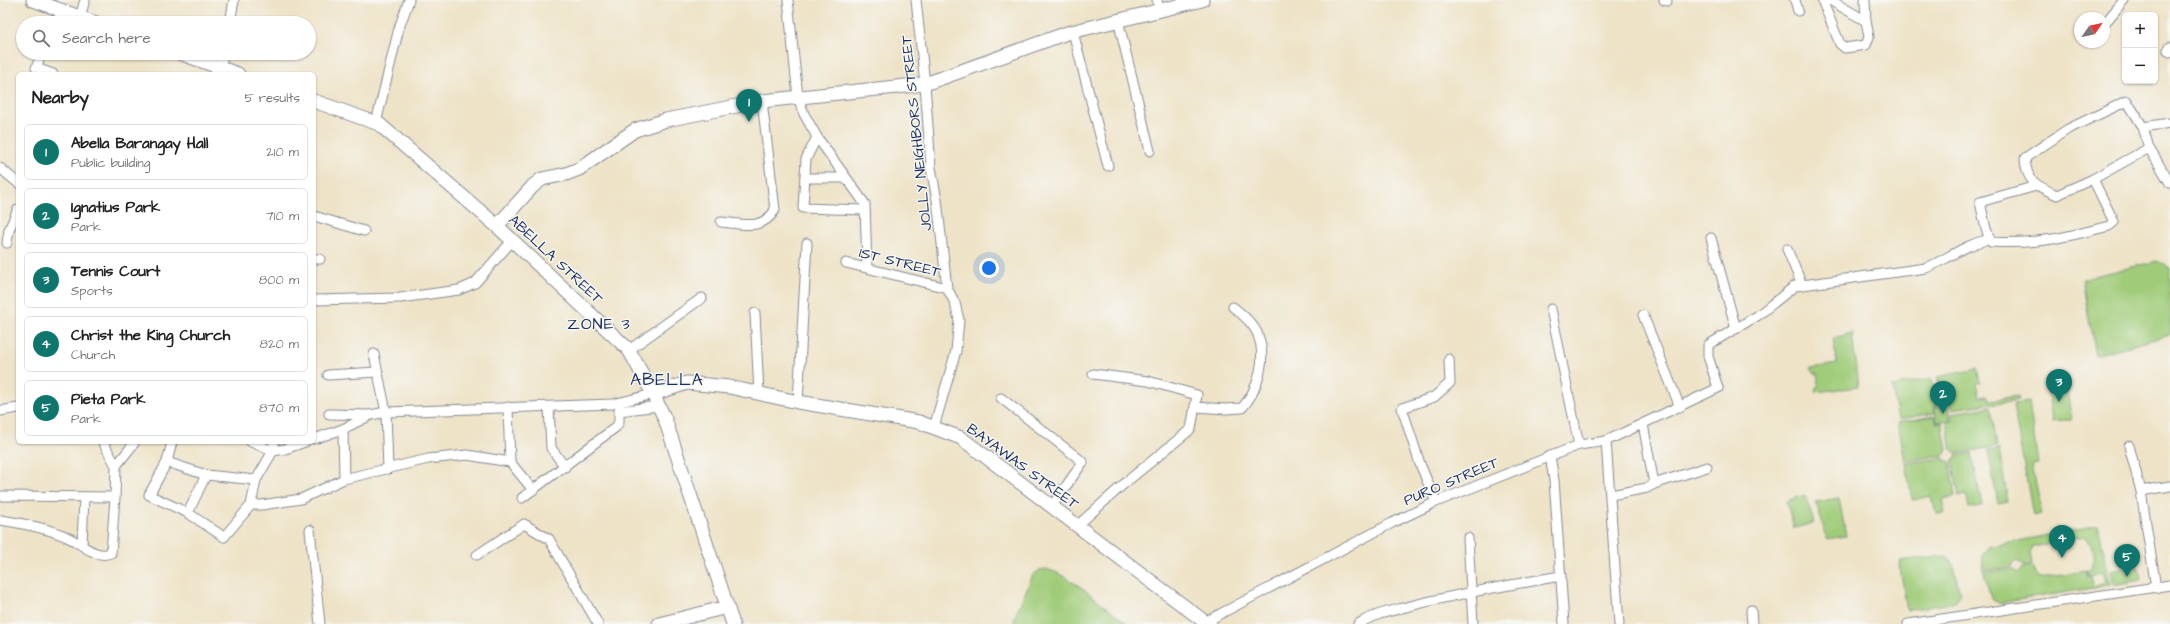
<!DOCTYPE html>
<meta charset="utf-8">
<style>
:root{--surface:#fff;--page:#f6f6f6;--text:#222;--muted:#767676;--line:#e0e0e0;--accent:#0f766e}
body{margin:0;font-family:"Architects Daughter",sans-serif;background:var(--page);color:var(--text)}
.controls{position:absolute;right:12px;top:12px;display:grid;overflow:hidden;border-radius:6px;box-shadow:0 1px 3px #0004}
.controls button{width:36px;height:36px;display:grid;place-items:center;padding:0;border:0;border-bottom:1px solid var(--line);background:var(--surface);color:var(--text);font:20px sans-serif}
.compass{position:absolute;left:2074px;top:12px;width:36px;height:36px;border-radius:50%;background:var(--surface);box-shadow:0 1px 3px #0004;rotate:56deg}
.you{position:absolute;left:989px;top:268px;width:14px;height:14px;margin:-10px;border:3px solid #fff;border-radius:50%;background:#1a73e8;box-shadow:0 0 0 6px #1a73e833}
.badge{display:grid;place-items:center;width:26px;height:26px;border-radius:50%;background:var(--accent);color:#fff;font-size:13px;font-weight:700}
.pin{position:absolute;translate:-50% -33px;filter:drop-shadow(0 1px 2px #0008)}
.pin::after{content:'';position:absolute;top:21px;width:14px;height:12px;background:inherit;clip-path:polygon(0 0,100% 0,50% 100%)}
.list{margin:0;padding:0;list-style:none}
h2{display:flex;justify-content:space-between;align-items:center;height:52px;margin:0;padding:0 16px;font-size:17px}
h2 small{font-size:13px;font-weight:400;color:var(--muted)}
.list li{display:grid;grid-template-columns:26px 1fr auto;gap:12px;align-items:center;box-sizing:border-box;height:56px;margin:0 8px 8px;padding:0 8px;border:1px solid var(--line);border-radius:6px}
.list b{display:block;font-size:15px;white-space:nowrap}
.list p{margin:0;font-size:13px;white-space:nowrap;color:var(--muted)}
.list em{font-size:13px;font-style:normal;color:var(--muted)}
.icon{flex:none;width:22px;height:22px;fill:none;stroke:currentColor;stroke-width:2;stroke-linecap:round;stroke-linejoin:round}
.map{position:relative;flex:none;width:2170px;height:624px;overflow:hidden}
.search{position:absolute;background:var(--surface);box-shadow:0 1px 3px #0004;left:16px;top:16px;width:300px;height:44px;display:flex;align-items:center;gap:10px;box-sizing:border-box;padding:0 14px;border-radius:22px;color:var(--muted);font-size:15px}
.panel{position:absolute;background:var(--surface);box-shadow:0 1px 3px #0004;left:16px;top:72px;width:300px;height:372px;border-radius:6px}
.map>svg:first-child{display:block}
</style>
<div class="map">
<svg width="2170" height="624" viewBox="0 0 2170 624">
<rect width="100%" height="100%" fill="#f6f6f2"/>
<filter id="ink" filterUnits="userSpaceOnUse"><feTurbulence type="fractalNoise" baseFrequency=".025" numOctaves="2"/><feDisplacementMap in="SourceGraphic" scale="8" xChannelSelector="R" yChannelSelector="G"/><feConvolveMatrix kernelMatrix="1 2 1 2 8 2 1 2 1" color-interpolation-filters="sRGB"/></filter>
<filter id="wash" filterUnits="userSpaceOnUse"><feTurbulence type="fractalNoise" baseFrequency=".012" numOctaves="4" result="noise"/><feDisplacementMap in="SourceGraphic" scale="16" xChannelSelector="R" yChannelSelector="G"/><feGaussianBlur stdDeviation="0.9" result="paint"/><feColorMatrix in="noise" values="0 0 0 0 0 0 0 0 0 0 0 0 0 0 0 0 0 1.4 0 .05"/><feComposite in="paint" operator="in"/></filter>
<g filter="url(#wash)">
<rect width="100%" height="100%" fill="#eee3c7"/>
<g fill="#a0cc79" stroke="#5e7e6c">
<path d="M 2157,261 L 2170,268 L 2170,335 L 2095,355 L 2082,279 Z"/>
<path d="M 1852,333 L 1858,387 L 1815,392 L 1816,387 L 1819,386 L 1817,373 L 1814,373 L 1811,368 L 1837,364 L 1833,338 Z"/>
<path d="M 1977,369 L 1980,382 L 1976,383 L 1979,397 L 1987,396 L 1989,400 L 2018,396 L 2019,400 L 1951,409 L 1950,404 L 1944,405 L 1937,377 Z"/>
<path d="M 1932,379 L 1938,406 L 1934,407 L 1935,413 L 1898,419 L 1892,387 Z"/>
<path d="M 2065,381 L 2072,419 L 2053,422 L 2046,385 Z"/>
<path d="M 2029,402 L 2038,464 L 2032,465 L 2042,514 L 2033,516 L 2013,404 Z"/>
<path d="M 1948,406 L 1950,420 L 1937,422 L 1935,408 Z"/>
<path d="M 1991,407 L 1997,446 L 1956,454 L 1952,450 L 1947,421 L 1952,420 L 1951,413 Z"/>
<path d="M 1935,416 L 1936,423 L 1942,422 L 1947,450 L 1944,455 L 1905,461 L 1898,422 Z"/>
<path d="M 1999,449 L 2008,502 L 1998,504 L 1988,450 Z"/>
<path d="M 1972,453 L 1982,506 L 1969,508 L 1966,495 L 1959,496 L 1952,461 L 1956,459 L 1956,456 Z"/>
<path d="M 1944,458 L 1945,461 L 1950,462 L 1956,496 L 1942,499 L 1945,513 L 1936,514 L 1932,496 L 1912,500 L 1906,463 Z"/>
<path d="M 1805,495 L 1814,523 L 1794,528 L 1786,501 Z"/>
<path d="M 1839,498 L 1846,536 L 1827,539 L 1816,502 Z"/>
<path d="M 2098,525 L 2111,585 L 1999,603 L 1991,599 L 1984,573 L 2013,569 L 2019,573 L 2024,567 L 2033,566 L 2038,579 L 2086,571 L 2087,577 L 2090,576 L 2093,586 L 2106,582 L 2103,571 L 2088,576 L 2087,571 L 2091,569 C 2096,558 2092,546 2085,537 L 2033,547 L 2030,552 L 2032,564 L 2024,565 L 2018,561 L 2013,564 L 2013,567 L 1984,571 L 1982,556 L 1988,547 Z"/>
<path d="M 1940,556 L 1948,558 L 1954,566 L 1960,595 L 1953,603 L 1907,610 L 1899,561 Z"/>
<path d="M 2134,566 L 2139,568 L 2142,578 L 2140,580 L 2114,585 L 2111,571 Z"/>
<path d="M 1046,569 C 1071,575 1106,608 1128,624 L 1015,624 L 1014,618 L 1033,575 L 1039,570 Z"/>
</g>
</g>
<g filter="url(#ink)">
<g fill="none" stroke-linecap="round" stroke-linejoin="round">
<g stroke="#848992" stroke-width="11">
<g id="street">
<path d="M 788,0 L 798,97 L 804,114 L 817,137 L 865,204 L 867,267"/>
<path d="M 916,0 L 925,84 L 931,168 L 937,200 L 947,288 L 955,303 L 959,320 L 956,351 L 934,427"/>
<path d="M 1157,0 L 1160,12"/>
<path d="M 1664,0 L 1667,1"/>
<path d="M 1795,0 L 1798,11"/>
<path d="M 1822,0 L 1840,44 L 1845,48 L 1866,45 L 1869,37 L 1866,21"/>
<path d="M 1830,0 L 1866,21 L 1865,0"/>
<path d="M 80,17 L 85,0"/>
<path d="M 1118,20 L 1150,151"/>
<path d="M 56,23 L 62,11"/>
<path d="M 230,23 L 234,0"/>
<path d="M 2105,23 L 2124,0"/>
<path d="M 1073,32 L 1108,166"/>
<path d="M 2170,47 L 2168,50 L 2170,52"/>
<path d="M 42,53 L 36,68 L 53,74"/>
<path d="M 220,68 L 224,53"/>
<path d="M 376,123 L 399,28 L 409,0"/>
<path d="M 2143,127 L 2170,123"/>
<path d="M 817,137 L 806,159 L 803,208 L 864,210"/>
<path d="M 2149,148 L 2093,179 L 2057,195 C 2037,186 2026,182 2025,158 L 2068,129 L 2127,101 L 2143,127 L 2149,148 L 2170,183"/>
<path d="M 0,168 L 18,183"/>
<path d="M 805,178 L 845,178"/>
<path d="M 2036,186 L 1980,202 L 1986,229 L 1991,242 C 2035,245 2067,237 2109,226 L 2114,222 L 2093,179"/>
<path d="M 314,216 L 364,231"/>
<path d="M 721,222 C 743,224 762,231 775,210 L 762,101"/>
<path d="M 1711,238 L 1736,329"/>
<path d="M 7,243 L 9,230 L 18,209"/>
<path d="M 1787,249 L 1802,285"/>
<path d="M 314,259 L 320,259"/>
<path d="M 846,263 L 947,288"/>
<path d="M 314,300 L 400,298 L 459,290 L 475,283 L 512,241"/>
<path d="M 1551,309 L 1579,445"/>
<path d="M 755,313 L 759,394"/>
<path d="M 1643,315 L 1680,407"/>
<path d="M 629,350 L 702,298"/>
<path d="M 374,354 L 386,412 L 388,469"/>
<path d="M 328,375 L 377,372"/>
<path d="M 1001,398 L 1083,462 L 1052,506"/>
<path d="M 798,402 L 807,243"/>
<path d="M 508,407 L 510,462"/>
<path d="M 549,407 L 551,448 L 565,467"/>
<path d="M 1195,407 L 1226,409 L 1242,408 C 1259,389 1267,358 1258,335 C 1254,324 1242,314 1233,307"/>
<path d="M 0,411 L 18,408"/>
<path d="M 329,414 L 370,415"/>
<path d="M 1643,424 L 1654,484 L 1707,467"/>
<path d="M 343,429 L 344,479"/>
<path d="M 314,439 L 343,429 L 371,415 L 386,412 L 613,404 L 653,394"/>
<path d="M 1606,441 L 1619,624"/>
<path d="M 172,442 L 167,462 L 149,495 L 188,513 L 224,537 L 251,505 L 256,480 L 273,451 L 274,442"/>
<path d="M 251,442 L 273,451 L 285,449 L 305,442"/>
<path d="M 2129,446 L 2141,491 L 2156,588"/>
<path d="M 1550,456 L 1554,480 L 1564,624"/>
<path d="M 167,462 L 206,475 L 256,480"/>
<path d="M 116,466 L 135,442"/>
<path d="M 2141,491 L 2170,486"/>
<path d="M 1611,495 L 1647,488 L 1654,484"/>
<path d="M 0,496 L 115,497"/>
<path d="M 522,498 L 616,427 L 619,422 L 619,411 L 658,406"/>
<path d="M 1436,502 L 1420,464 L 1402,408 L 1434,397 L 1450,383 L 1449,359"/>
<path d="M 251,505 L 262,505 L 301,499 L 344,479 L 428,459 L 467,455 L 510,462 L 533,490"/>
<path d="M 188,513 L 206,475"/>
<path d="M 0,520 C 20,523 51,529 69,538 C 82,544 96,559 111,553 L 115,497 L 116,466 L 103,442"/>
<path d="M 1078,525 L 1125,483 L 1191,429 L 1197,395 L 1148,381 L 1093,374"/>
<path d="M 310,530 L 320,624"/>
<path d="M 1468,538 L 1473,624"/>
<path d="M 82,545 L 84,497"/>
<path d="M 477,555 L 524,524 L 549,539 L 598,624"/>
<path d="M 1751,610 L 1752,624"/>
<path d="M 1205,622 L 1392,523 L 1436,502 L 1579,445 L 1606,441 L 1718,388 L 1708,356 L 1708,345 L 1757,316 L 1795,286 L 1926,268 C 1950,258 1963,245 1990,239"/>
<path d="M 1358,624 C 1374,614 1392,611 1410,606 C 1460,593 1510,585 1561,576"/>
<path d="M 1908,624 L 2170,585"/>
</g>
</g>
<g stroke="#848992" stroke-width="15">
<g id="secondary">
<path d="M 33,0 L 96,23"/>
<path d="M 179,53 L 238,74"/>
<path d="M 314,101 L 379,124 L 497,226 L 629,350 L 653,394 L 665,419 L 733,624"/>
<path d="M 497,226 L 533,186 L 542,179 L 566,174 L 579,169 L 635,130 L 666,120 L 762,101 L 925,84 L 1067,33 L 1202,0"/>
<path d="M 653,394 L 687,383 L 729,387 L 798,402 L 919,422 L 961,438 L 1205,622 L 1210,624"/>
<path d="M 659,624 L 727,607"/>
</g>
</g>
<use href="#street" stroke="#fff" stroke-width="9"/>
<use href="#secondary" stroke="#fff" stroke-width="13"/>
</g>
</g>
<g text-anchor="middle" stroke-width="3" stroke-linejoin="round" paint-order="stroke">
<g font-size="15" fill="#1b2f5e" stroke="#f6f6f2">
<text transform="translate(916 133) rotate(-96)" y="5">JOLLY NEIGHBORS STREET</text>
<text transform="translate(556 259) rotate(43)" y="5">ABELLA STREET</text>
<text transform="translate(900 262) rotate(14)" y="5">1ST STREET</text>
<text transform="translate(1023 466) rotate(36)" y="5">BAYAWAS STREET</text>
<text transform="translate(1451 481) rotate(-23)" y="5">PURO STREET</text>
</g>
<g font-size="16" letter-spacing="1" fill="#1b2f5e" stroke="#f6f6f2">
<text x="599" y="329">ZONE 3</text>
</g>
<g font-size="17" letter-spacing="1" fill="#1b2f5e" stroke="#f6f6f2">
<text x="667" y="385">ABELLA</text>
</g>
</g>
</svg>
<div class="controls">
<button>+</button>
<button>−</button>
</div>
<svg class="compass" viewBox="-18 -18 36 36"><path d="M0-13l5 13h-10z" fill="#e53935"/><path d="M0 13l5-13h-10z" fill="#767676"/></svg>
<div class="you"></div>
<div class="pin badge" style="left:749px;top:122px">1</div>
<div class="pin badge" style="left:1943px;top:414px">2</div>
<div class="pin badge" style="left:2059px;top:402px">3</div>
<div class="pin badge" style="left:2062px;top:558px">4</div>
<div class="pin badge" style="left:2127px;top:577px">5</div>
<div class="search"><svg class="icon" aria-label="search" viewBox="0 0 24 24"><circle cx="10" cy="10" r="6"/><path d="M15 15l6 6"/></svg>Search here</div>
<section class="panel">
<h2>Nearby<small>5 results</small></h2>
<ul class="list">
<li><span class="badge">1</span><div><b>Abella Barangay Hall</b><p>Public building</p></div><em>210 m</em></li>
<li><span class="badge">2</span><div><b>Ignatius Park</b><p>Park</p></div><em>710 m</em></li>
<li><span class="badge">3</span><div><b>Tennis Court</b><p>Sports</p></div><em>800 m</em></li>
<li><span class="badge">4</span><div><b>Christ the King Church</b><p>Church</p></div><em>820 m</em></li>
<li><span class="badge">5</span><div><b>Pieta Park</b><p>Park</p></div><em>870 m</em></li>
</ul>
</section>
</div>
